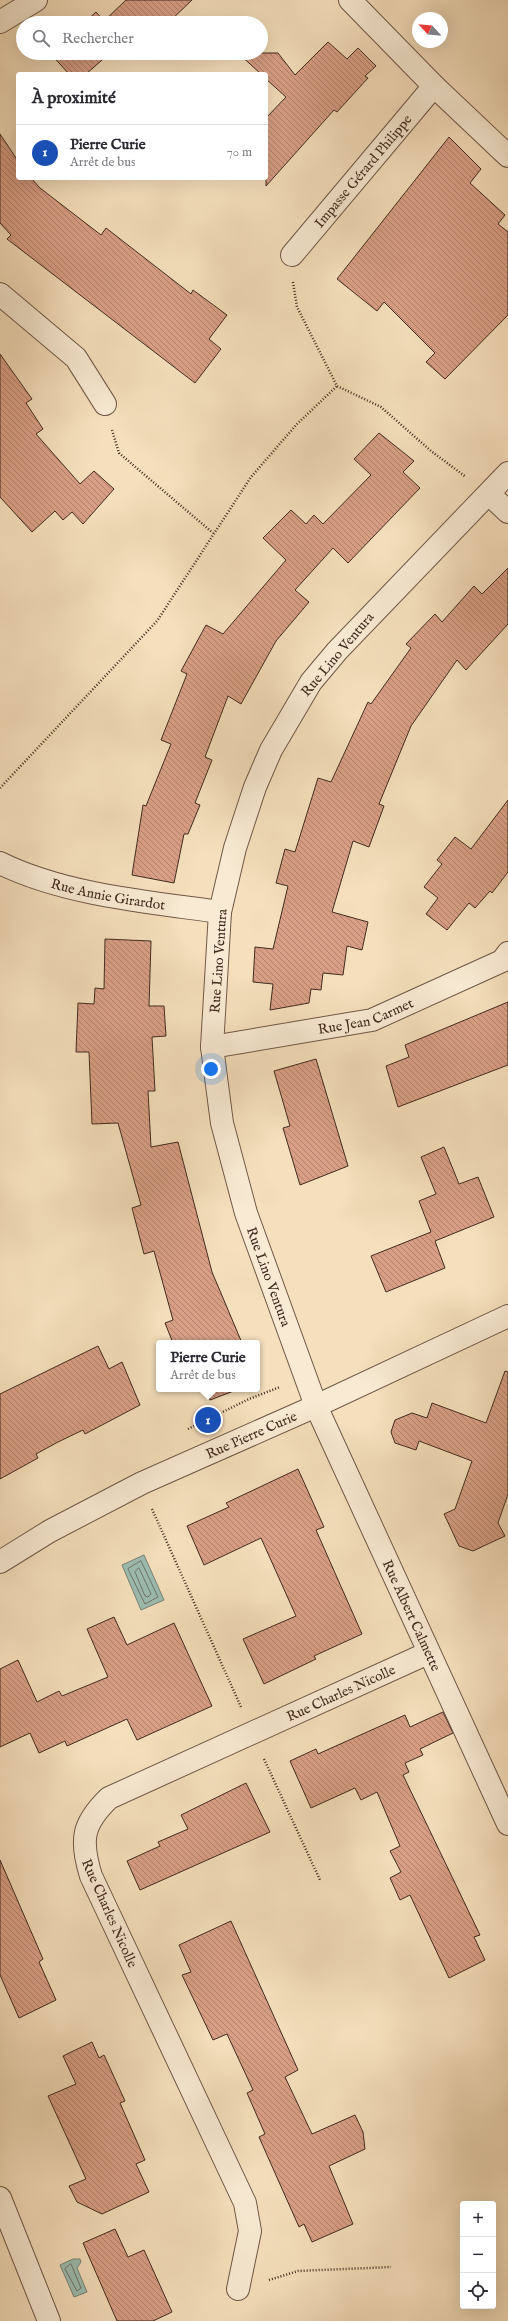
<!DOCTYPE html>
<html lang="fr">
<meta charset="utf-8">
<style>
:root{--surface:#fff;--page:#f7f7f7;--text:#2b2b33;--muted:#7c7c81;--line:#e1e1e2;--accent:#0b8043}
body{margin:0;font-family:"IM FELL English",serif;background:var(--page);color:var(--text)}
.controls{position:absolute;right:12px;bottom:12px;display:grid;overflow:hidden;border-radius:4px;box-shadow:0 4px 16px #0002}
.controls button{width:36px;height:36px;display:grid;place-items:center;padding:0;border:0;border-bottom:1px solid var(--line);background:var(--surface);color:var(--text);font:20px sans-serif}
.compass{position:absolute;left:412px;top:12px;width:36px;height:36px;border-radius:50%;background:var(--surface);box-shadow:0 4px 16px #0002;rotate:296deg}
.you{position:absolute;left:211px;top:1069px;width:14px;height:14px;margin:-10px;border:3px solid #fff;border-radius:50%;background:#1a73e8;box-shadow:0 0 0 6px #1a73e833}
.badge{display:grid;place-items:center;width:26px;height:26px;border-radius:50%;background:var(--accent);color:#fff;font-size:13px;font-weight:700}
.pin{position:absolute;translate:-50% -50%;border:2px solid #fff;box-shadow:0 1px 4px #0006}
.popup{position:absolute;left:156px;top:1340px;width:104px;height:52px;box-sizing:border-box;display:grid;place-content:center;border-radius:4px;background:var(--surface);filter:drop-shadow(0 1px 3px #0005);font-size:13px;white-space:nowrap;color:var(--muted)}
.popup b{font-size:15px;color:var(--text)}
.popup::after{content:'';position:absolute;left:50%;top:100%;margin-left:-8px;border:8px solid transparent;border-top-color:var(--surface)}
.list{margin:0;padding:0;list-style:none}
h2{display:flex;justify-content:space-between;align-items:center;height:52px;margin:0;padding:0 16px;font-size:17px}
h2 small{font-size:13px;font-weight:400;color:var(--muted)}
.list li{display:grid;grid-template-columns:26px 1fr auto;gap:12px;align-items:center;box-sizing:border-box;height:56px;padding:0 16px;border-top:1px solid var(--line)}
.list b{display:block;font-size:15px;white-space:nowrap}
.list p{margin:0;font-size:13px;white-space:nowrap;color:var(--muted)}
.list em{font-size:13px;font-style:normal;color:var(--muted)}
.icon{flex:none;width:22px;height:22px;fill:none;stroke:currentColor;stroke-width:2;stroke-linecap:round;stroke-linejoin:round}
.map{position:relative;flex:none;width:508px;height:2321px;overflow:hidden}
.search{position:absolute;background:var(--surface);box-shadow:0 4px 16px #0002;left:16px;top:16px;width:252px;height:44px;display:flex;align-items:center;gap:10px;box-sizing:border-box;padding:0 14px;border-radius:22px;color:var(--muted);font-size:15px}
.panel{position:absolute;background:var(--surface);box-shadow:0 4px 16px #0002;left:16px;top:72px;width:252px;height:108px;border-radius:4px}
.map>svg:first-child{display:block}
</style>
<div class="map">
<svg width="508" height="2321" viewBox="0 0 508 2321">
<defs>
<pattern id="building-back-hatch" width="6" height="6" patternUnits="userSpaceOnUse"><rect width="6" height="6" fill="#d99f86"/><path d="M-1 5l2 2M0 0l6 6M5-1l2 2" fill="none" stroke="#b2826d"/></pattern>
</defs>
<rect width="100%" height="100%" fill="#f5dfbc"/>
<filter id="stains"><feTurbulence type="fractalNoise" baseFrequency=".005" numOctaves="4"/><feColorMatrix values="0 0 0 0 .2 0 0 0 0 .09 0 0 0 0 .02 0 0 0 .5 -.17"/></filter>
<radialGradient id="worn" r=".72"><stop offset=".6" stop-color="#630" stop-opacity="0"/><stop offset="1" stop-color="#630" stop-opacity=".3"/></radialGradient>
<g fill="#9cbdb1" stroke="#788377">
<path d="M 144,1555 L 164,1600 L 141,1610 L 122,1565 Z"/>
<path d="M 73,2259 L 80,2259 L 81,2262 L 77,2268 L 87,2292 L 74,2297 L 60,2265 Z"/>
</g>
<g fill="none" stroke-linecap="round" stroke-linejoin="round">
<g stroke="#6f7468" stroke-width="1">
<path d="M 141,1561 L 158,1597 L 145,1604 L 128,1569 Z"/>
<path d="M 139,1568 L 151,1594 L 148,1597 L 145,1596 L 135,1572 Z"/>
<path d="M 71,2264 L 81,2288 L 77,2291 L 65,2269 Z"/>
</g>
</g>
<g fill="url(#building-back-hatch)" stroke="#422b20">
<path d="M 126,0 L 192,0 L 168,23 L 84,23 L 96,12 L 104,21 Z"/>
<path d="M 328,42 L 347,59 L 358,48 L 376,66 L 365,76 L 368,78 L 337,112 L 334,110 L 266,186 L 266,118 L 286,97 L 266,79 L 266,74 L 261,74 L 238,53 L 278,53 L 295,75 Z"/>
<path d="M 50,53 L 110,53 L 86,74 L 69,74 Z"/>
<path d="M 0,134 L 18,161 L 18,178 L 31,178 L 40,188 L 101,235 L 106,228 L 191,294 L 193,290 L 227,315 L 209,339 L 221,349 L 195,383 L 7,239 L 11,235 L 0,223 Z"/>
<path d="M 449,137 L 481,169 L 470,183 L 505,215 L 498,224 L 508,232 L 508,315 L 445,379 L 426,362 L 435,353 L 384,302 L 377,311 L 337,279 Z"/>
<path d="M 0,354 L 32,399 L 26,403 L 43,429 L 36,434 L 80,484 L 94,471 L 114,489 L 83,524 L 72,512 L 63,520 L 55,511 L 32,532 L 0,497 Z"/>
<path d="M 379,433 L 414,461 L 403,472 L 420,488 L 348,563 L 333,548 L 295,590 L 309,602 L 276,641 L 241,704 L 228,696 L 205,757 L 212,760 L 195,803 L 200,805 L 188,834 L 184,834 L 174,883 L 132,875 L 143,805 L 146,806 L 171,744 L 161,740 L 187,674 L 181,671 L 206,625 L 223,634 L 286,560 L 263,538 L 291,510 L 306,524 L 314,515 L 323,524 L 371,475 L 354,459 Z"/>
<path d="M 508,568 L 508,624 L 466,670 L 457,660 L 411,726 L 379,804 L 384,806 L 369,847 L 353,841 L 332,912 L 368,922 L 362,950 L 347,946 L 343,975 L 323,973 L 321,990 L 311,989 L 309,1003 L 270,1010 L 273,984 L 253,982 L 255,947 L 273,949 L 288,886 L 276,883 L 285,849 L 295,852 L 318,778 L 331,782 L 368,702 L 371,704 L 411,648 L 406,644 L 435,614 L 442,622 L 474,586 L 482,594 Z"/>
<path d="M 508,800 L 508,872 L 492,893 L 490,891 L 475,908 L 469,903 L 447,930 L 426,914 L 438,898 L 424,887 L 442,864 L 437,860 L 455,837 L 471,849 Z"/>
<path d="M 105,939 L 151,941 L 149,1006 L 164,1006 L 166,1036 L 152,1037 L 155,1091 L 148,1091 L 151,1147 L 178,1142 L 212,1272 L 242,1343 L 173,1343 L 165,1323 L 173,1320 L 154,1251 L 144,1254 L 132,1208 L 141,1205 L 118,1123 L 92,1124 L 89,1052 L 76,1052 L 78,1003 L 94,1004 L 95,988 L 104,989 Z"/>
<path d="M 508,1002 L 508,1065 L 398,1107 L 386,1066 L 409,1057 L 405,1045 Z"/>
<path d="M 316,1059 L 348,1166 L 300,1185 L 283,1128 L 290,1126 L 274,1071 Z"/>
<path d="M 444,1147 L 459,1184 L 478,1177 L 494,1217 L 435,1241 L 445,1268 L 386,1292 L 371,1256 L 431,1232 L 419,1201 L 436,1194 L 421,1157 Z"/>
<path d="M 98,1346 L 109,1369 L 122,1362 L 140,1405 L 85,1434 L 83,1430 L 58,1442 L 36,1454 L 38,1458 L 0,1479 L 0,1394 Z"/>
<path d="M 505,1371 L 508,1372 L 508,1494 L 498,1523 L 505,1536 L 473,1551 L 459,1546 L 444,1514 L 455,1509 L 472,1461 L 419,1441 L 416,1450 L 395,1443 L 391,1432 L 395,1420 L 412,1413 L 427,1418 L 432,1403 L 486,1423 Z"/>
<path d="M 206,1389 L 239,1389 L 210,1400 Z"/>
<path d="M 298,1469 L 324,1527 L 316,1530 L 362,1634 L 314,1656 L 316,1659 L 264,1684 L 243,1639 L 296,1616 L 261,1538 L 204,1565 L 187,1526 L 229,1507 L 226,1503 Z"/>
<path d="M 114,1617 L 127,1645 L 174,1623 L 212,1706 L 137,1740 L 127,1719 L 67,1746 L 65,1741 L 39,1753 L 30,1733 L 0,1747 L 0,1669 L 18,1660 L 37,1702 L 59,1691 L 62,1696 L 108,1677 L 87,1629 Z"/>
<path d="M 443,1712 L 453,1733 L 420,1749 L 423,1755 L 405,1763 L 409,1772 L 403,1775 L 480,1935 L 474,1937 L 485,1960 L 449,1978 L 410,1895 L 400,1900 L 390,1878 L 401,1872 L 390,1851 L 400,1846 L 377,1792 L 361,1800 L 355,1788 L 311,1808 L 290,1761 L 316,1749 L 318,1754 L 405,1715 L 410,1727 Z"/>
<path d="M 246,1783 L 270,1832 L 140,1890 L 127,1861 L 160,1846 L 158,1842 L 188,1829 L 181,1815 Z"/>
<path d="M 0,1860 L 43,1959 L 39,1962 L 56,2000 L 19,2018 L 0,1975 Z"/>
<path d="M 231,1921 L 298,2070 L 285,2077 L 312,2134 L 355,2115 L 363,2132 L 365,2149 L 329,2166 L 353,2224 L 312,2242 L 304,2224 L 299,2227 L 259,2137 L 265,2134 L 247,2093 L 253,2090 L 227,2034 L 213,2040 L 182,1975 L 191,1972 L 179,1945 Z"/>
<path d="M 92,2042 L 99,2058 L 104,2055 L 125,2101 L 120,2103 L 145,2160 L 136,2164 L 149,2192 L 102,2214 L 77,2202 L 69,2186 L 86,2179 L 48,2096 L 76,2084 L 63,2056 Z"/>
<path d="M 115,2229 L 128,2257 L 144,2250 L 172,2312 L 153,2321 L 117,2321 L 83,2243 Z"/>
</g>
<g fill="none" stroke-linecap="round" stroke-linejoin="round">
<g stroke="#6f5847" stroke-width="24">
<g id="minor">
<path d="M 350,0 L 434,86 L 508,156"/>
<path d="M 0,22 L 36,0"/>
<path id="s1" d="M 292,255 L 434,86"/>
<path d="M 0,294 L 76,358 L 105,404"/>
<path id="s2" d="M 508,473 L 337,651 L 311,682 L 271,750 L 255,787 L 235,848 L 220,912 L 212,1047 L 222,1123 L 246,1213 L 316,1406 L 508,1824"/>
<path d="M 489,494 L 508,512"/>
<path id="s3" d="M 0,863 C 65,895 149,902 220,912"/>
<path id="s4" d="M 212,1047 L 372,1020 L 502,961 L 508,953"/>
<path id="s5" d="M 0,1562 L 50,1531 L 142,1483 L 316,1406 L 508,1316"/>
<path d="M 0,2198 L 49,2321"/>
<path id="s6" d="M 238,2289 L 250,2231 L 245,2203 L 91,1876 C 80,1840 82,1824 109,1798 L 428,1653"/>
</g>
</g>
<g stroke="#422b20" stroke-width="2.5" stroke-dasharray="1 2" stroke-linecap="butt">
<path d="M 293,282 L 297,307 L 337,386 L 381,407 L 431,451 L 466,477"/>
<path d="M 112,430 L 119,453 L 213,533"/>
<path d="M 0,788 L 157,621 L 251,477 L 297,424 L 337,386"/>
<path d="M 188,1429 L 249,1399 L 280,1387"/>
<path d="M 152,1509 L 241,1707"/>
<path d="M 264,1759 L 320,1880"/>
<path d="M 269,2280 L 298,2271 L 391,2267"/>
</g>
<use href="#minor" stroke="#f8ead3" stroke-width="22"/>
</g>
<g text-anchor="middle" stroke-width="3" stroke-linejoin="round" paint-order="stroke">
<g font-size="14" fill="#422b20" stroke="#f8ead3">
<text dy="5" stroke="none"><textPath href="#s1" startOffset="110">Impasse Gérard Philippe</textPath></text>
<text transform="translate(337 654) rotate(-50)" y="5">Rue Lino Ventura</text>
<text dy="5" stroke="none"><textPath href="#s3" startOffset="113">Rue Annie Girardot</textPath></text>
<text transform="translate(218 961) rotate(-86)" y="5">Rue Lino Ventura</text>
<text dy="5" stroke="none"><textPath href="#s4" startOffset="157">Rue Jean Carmet</textPath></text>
<text dy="5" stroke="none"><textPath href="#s2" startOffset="909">Rue Lino Ventura</textPath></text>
<text dy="5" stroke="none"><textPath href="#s5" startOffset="282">Rue Pierre Curie</textPath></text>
<text dy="5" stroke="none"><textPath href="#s2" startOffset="1277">Rue Albert Calmette</textPath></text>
<text dy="5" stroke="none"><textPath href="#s6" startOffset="790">Rue Charles Nicolle</textPath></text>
<text transform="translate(110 1913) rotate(66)" y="5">Rue Charles Nicolle</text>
</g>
</g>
<rect width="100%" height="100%" filter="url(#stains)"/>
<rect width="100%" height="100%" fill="url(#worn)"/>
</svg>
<div class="controls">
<button>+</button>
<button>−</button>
<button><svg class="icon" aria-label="locate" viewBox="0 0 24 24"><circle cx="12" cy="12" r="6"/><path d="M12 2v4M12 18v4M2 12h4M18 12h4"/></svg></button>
</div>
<svg class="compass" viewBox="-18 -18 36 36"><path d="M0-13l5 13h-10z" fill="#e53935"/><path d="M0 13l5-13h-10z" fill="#7c7c81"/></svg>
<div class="you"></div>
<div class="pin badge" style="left:208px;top:1420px;background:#1a4fb4">1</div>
<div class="popup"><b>Pierre Curie</b>Arrêt de bus</div>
<div class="search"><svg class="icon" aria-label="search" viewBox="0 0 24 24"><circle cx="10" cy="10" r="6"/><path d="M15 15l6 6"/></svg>Rechercher</div>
<section class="panel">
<h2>À proximité<small></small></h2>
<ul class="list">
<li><span class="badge" style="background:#1a4fb4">1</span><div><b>Pierre Curie</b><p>Arrêt de bus</p></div><em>70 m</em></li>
</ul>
</section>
</div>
